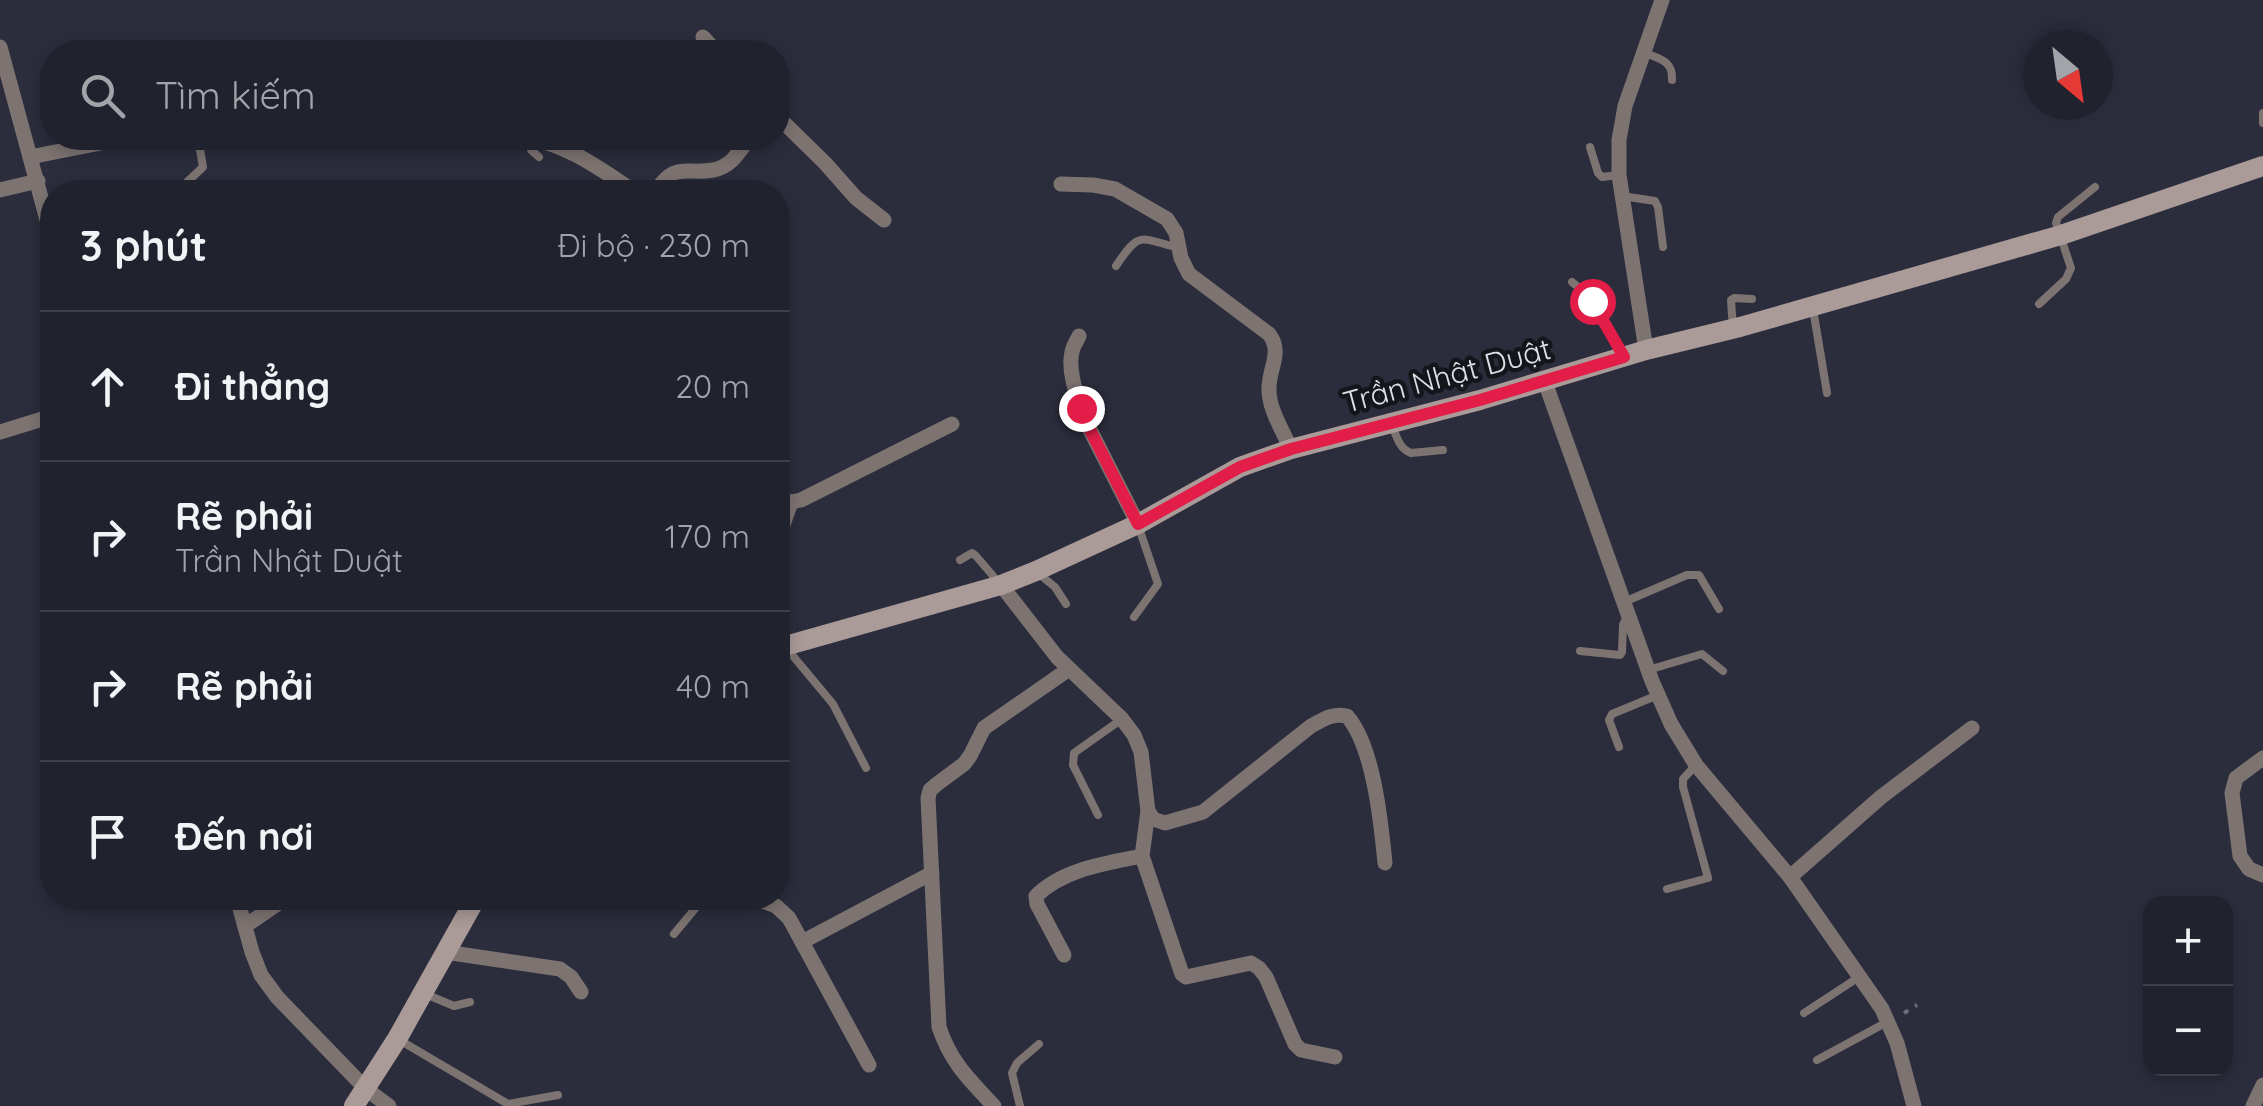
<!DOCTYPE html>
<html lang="vi">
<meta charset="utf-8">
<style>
:root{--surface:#20222d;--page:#282a35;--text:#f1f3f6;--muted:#a2a4aa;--line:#3d3f49}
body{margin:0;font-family:Quicksand,sans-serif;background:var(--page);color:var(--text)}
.controls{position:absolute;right:30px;bottom:30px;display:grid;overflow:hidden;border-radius:20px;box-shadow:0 5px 15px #0003}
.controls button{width:90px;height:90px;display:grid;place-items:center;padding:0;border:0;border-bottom:2px solid var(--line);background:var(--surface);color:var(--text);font:50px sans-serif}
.compass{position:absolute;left:2023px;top:30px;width:90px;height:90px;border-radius:50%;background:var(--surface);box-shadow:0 5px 15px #0003;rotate:151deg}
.stop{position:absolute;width:30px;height:30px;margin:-22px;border:8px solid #e11d48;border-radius:50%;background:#fff}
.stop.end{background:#e11d48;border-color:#fff;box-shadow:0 2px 10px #0008}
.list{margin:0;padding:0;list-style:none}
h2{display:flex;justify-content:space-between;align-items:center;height:130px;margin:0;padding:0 40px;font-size:42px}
h2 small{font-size:32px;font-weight:400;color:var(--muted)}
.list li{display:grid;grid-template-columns:65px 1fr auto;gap:30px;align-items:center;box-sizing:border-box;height:150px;padding:0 40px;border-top:2px solid var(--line)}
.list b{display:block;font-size:38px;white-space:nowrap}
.list p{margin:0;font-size:32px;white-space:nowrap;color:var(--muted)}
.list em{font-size:32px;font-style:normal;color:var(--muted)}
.icon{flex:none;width:55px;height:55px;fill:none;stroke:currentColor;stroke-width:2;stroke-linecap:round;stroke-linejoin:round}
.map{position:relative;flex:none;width:2263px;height:1106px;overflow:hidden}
.search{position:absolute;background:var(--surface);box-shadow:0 5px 15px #0003;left:40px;top:40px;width:750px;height:110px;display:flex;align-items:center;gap:25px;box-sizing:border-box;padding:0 35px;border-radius:40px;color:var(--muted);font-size:38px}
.panel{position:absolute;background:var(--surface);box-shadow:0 5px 15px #0003;left:40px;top:180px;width:750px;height:730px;border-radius:40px}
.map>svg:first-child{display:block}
</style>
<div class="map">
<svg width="2263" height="1106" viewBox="0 0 2263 1106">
<rect width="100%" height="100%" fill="#2b2d3c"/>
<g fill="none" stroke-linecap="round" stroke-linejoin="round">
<path stroke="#6e6f7c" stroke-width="4" stroke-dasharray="5 8" stroke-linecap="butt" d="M 1904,1013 L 1917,1005"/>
<g stroke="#7d7472" stroke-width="8">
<path d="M 1643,52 C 1659,59 1673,60 1672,80"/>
<path d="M 2263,113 L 2263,123"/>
<path d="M 533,138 L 531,150 L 539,157"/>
<path d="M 1590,147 L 1598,173 L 1602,177 L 1619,175"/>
<path d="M 184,185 L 203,167 L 198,138"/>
<path d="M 1622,196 L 1655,201 L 1658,207 L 1663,247"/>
<path d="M 1116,266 C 1140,230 1139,238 1179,248"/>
<path d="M 1572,282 C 1596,300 1607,328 1622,353"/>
<path d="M 2039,304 L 2066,279 L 2071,268 L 2056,223 L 2058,217 L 2095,187"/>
<path d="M 1813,309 L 1827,393"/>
<path d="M 1733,329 L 1731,300 L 1734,298 L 1752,299"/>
<path d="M 1391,423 C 1396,434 1398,448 1411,453 L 1443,450"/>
<path d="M 960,560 L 972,553 L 976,556 L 1000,584"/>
<path d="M 1039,574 L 1055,587 L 1066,604"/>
<path d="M 1624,602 L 1687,575 L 1699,575 L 1719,609"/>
<path d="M 1134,617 L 1158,584 L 1139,528"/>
<path d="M 788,650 L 833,704 L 866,768"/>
<path d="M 1580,651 L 1620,655 L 1622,652 L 1623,625 L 1626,618"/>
<path d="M 1648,670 L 1702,654 L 1723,671"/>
<path d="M 1619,747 L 1609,720 L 1612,714 L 1658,695"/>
<path d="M 1098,815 L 1073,765 L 1074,753 L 1122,719"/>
<path d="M 1667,889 L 1708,878 L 1683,787 L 1683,779 L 1696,765"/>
<path d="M 674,934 L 704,898"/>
<path d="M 423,993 L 454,1006 L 470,1002"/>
<path d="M 1804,1013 L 1859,977"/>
<path d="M 401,1041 L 508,1104 L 558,1095"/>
<path d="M 1817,1060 L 1889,1021"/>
<path d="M 1020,1106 L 1012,1073 L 1017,1063 L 1039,1044"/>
</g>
<g stroke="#7d7472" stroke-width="15">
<path d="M 703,37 L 717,52"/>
<path d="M 0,47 L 52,238"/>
<path d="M 778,117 L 825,163 L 856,198 L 884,220"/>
<path d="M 527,138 C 569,145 600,169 635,192"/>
<path d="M 30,157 L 126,138"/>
<path d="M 1061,184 L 1093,185 L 1115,189 L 1167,219 L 1176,233 L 1181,258 L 1189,274 L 1269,334 C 1283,352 1269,368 1269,388 C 1268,408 1283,431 1291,449"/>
<path d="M 0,190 L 38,181"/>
<path d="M 655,192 C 676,161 684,175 713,170 C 731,167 740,151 749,138"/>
<path d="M 1079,336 C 1077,341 1073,346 1072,352 C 1067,372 1079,401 1085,420 L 1138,524"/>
<path d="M 1646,350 L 1619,175 L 1619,140 L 1625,106 L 1662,0"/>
<path d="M 1545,382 L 1652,681 L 1671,724 L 1696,765 L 1790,877 L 1882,1009 L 1897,1043 L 1914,1106"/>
<path d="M 0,432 L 52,416"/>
<path d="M 778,499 L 791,502 L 801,500 L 952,424"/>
<path d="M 778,539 L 791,502"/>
<path d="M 1001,585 L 1057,657 L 1122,719 L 1134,735 L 1141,752 L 1148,811 L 1142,856 L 1182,974 L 1186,977 L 1251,963 L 1259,968 L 1266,977 L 1295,1044 L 1301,1050 L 1335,1057"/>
<path d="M 2263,758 L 2236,778 L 2232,793 L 2240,856 L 2249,869 L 2263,875"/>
<path d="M 1148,811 L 1153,819 L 1165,823 L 1203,812 L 1311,726 C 1324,719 1332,713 1347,716 C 1374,747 1381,823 1385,863"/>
<path d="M 1790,877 L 1881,797 L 1972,728"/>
<path d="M 237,898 L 252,952 L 261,975 L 277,997 L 366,1089 L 389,1106"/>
<path d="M 755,898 L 776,906 L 789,918 L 869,1065"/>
<path d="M 245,926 L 286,898"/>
<path d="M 802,942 L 932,873"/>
<path d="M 445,952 L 560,969 L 571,977 L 581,992"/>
<path d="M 1064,955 L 1037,904 L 1036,896 C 1063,869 1107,863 1142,856"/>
<path d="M 994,1106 C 969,1079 951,1063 939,1027 L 928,798 L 930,790 L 937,784 L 964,764 L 970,756 L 984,728 L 1069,669"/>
<path d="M 2253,1106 L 2263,1085"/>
</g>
<g stroke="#aa9b99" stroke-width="20">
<path d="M 778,648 L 1001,585 L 1036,571 L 1138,524 L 1240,467 L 1291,449 L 1480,400 L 1646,350 L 1740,327 L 2061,235 L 2263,166"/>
<path d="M 354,1106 L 397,1039 L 476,898"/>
</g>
</g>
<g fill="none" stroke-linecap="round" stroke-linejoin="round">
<path stroke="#e11d48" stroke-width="12" d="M 1081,408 L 1085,420 L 1138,524 L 1240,467 L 1291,449 L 1480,400 L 1624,357 L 1592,301"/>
</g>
<g text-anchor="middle" stroke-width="9" stroke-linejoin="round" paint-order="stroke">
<g font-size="30" fill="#dfe0ea" stroke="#15161c">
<text transform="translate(1447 376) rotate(-15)" y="10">Trần Nhật Duật</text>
</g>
</g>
</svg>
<div class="controls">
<button>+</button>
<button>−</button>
</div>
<svg class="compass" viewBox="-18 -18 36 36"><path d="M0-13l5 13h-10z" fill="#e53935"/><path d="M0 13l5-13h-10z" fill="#a2a4aa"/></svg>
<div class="stop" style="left:1592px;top:301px"></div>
<div class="stop end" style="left:1081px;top:408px"></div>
<div class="search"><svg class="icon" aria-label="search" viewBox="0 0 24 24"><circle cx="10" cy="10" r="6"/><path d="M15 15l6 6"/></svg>Tìm kiếm</div>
<section class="panel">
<h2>3 phút<small>Đi bộ · 230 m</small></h2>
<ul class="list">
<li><svg class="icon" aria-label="ahead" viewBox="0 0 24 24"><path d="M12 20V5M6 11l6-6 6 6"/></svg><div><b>Đi thẳng</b></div><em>20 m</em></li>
<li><svg class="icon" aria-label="right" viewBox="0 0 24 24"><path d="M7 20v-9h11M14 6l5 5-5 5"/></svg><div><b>Rẽ phải</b><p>Trần Nhật Duật</p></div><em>170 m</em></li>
<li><svg class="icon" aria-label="right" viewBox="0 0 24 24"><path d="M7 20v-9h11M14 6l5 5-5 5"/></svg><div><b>Rẽ phải</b></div><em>40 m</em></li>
<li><svg class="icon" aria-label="arrive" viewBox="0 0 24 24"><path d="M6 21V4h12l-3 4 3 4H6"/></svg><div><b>Đến nơi</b></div></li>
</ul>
</section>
</div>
